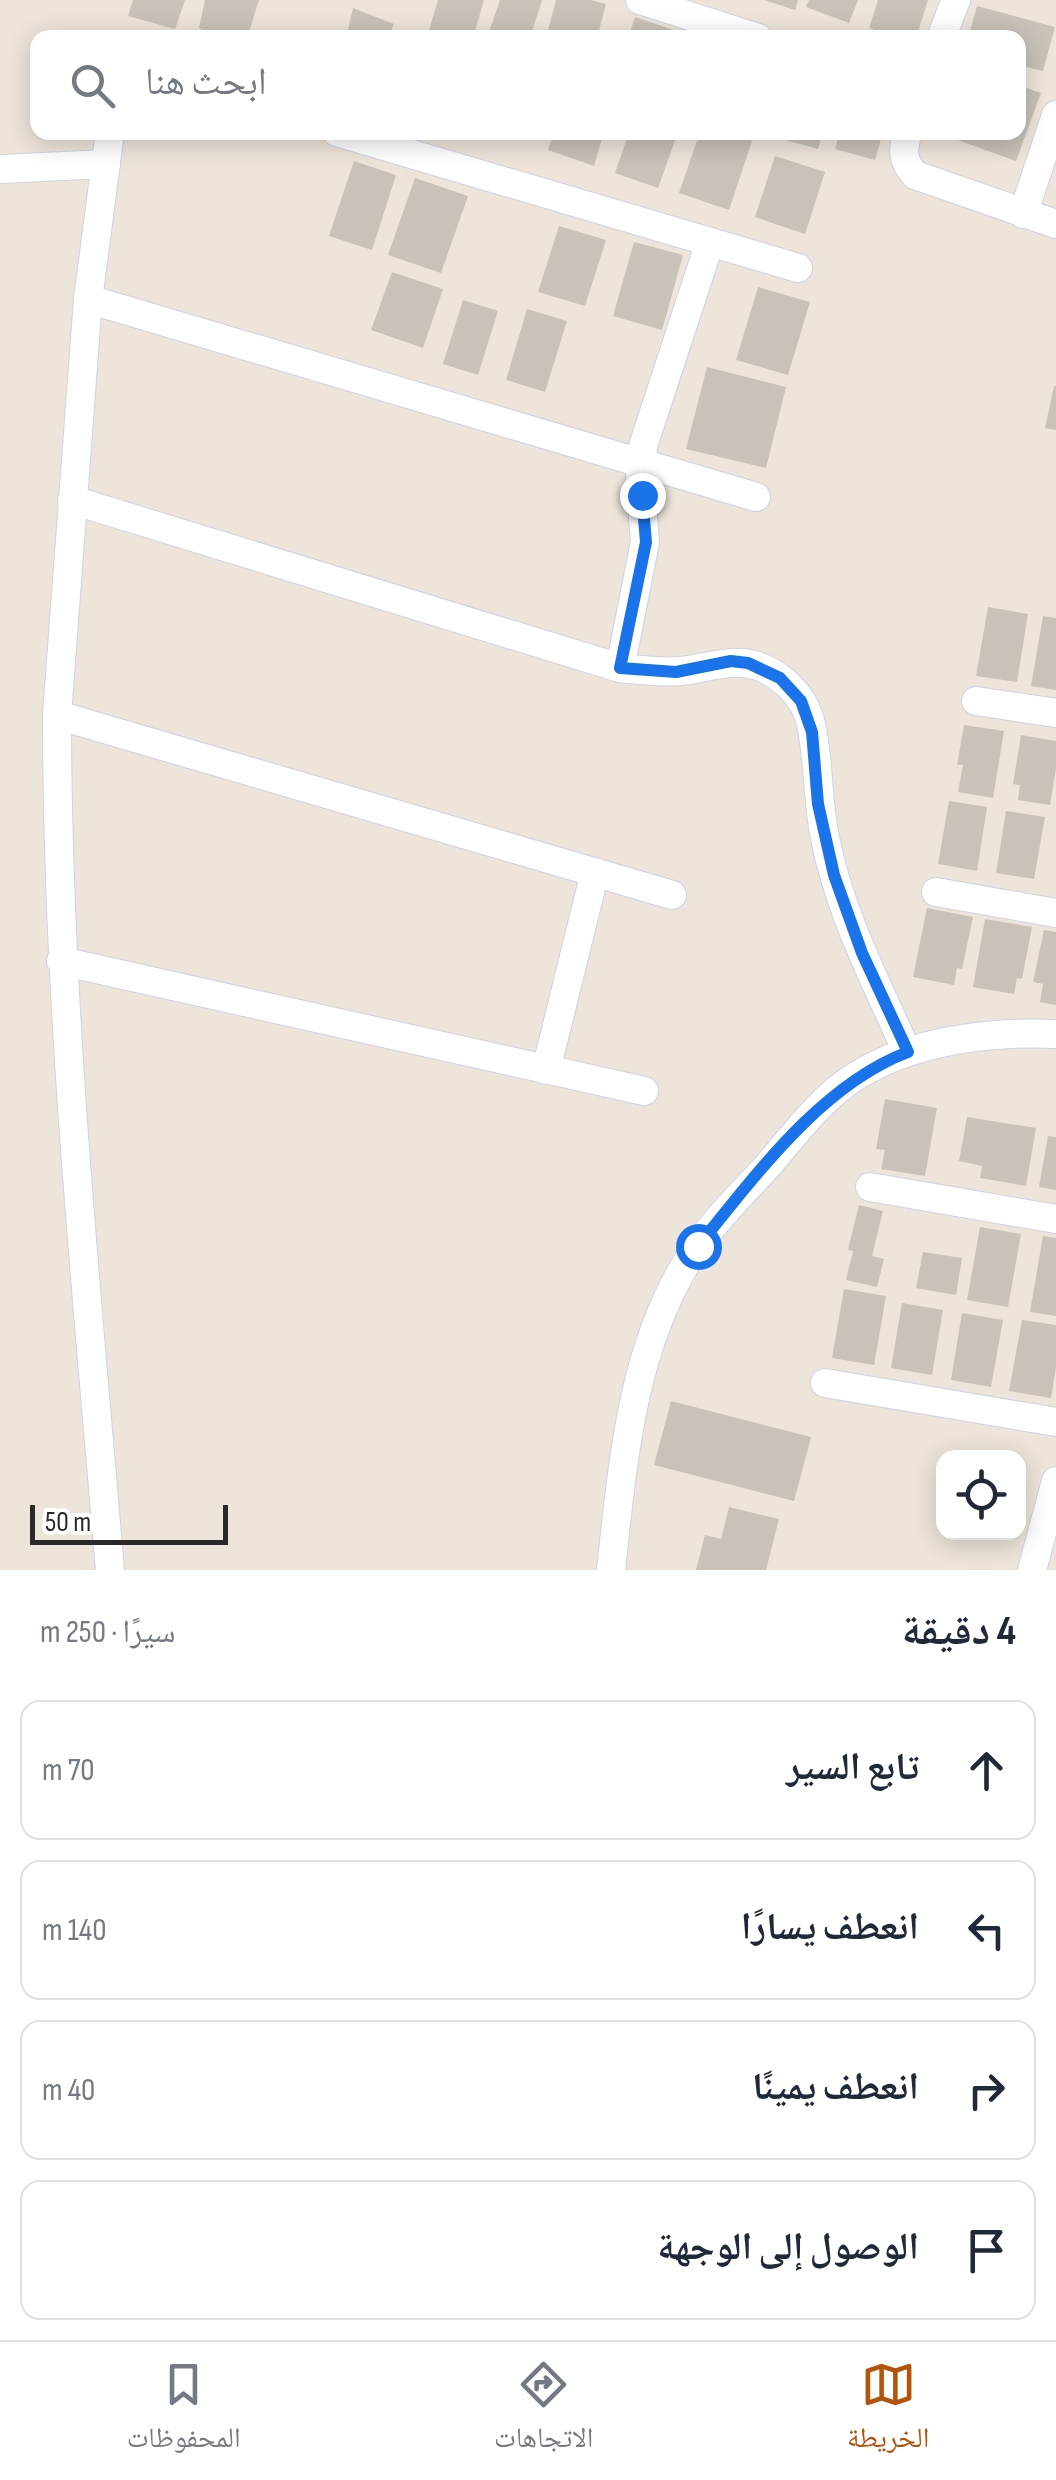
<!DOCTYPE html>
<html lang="ar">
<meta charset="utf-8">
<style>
:root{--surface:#fff;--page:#f2f2f3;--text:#1f2937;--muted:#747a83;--line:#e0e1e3;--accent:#b45309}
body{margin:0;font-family:"Sofia Sans Condensed","Noto Naskh Arabic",sans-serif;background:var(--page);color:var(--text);direction:rtl}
.controls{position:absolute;right:30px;bottom:30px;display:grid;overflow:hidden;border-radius:20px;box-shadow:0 5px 25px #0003}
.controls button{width:90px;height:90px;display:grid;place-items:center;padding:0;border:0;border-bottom:2px solid var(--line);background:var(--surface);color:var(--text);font:50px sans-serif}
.scale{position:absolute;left:30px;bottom:25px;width:198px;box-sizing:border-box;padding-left:10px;border:5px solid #292929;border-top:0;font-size:28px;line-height:35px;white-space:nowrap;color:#292929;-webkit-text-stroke:8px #fff;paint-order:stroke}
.stop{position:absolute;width:30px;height:30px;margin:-22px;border:8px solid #1a73e8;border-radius:50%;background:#fff}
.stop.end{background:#1a73e8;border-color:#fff;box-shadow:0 2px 10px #0008}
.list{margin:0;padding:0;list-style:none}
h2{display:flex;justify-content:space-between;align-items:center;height:130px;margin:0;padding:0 40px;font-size:42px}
h2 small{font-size:32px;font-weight:400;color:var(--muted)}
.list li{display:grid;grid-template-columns:65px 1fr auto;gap:30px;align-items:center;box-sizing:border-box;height:140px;margin:0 20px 20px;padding:0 20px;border:2px solid var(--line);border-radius:20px}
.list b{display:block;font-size:38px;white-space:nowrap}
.list em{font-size:32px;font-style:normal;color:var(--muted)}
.icon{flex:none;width:55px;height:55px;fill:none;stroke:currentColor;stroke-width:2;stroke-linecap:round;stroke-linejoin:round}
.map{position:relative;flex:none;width:1056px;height:1570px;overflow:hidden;direction:ltr}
.search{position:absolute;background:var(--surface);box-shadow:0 5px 25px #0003;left:30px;right:30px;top:30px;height:110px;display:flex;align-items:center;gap:25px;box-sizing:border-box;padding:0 35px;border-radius:20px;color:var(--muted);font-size:38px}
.sheet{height:770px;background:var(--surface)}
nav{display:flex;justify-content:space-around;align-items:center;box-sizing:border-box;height:140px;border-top:2px solid var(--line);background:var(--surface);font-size:28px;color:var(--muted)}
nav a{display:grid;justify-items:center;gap:5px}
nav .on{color:var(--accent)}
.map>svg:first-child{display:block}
</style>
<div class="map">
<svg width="1056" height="1570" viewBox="0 0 1056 1570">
<rect width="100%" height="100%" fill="#ede5da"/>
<g fill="#c8c2b9">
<path d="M 133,0 L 185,0 L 175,29 L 128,16 Z"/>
<path d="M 205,0 L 259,0 L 247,38 L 220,38 L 199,28 Z"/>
<path d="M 438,0 L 484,0 L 473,38 L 454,38 L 429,30 Z"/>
<path d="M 500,0 L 542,0 L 530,38 L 487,38 Z"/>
<path d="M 556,0 L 591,0 L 606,4 L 597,38 L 546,38 Z"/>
<path d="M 764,0 L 798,0 L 795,10 Z"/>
<path d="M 809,0 L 858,0 L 849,23 L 806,7 Z"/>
<path d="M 878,0 L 928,0 L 916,38 L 900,38 L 869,28 Z"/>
<path d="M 977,6 L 1055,27 L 1043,71 L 1018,65 L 1018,38 L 968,38 Z"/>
<path d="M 353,8 L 394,24 L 388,38 L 346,38 Z"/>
<path d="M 635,17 L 695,37 L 695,38 L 628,38 Z"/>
<path d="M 1018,85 L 1041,93 L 1016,161 L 938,133 L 1018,132 Z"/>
<path d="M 554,132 L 604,132 L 594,166 L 548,150 Z"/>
<path d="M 629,132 L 678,132 L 658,188 L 615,173 Z"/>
<path d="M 700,132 L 728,132 L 752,141 L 729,210 L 679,193 Z"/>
<path d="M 772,132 L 823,132 L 818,149 L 771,136 Z"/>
<path d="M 840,132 L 883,132 L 875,160 L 835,149 Z"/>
<path d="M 775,156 L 825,172 L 805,234 L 755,217 Z"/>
<path d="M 354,161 L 396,175 L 372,250 L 329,236 Z"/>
<path d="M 415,178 L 468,196 L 441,273 L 388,255 Z"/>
<path d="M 559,226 L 606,240 L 585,306 L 538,292 Z"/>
<path d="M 634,242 L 683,255 L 662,330 L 613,316 Z"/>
<path d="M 392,272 L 443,289 L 423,348 L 371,330 Z"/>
<path d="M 758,287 L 810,302 L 788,375 L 736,360 Z"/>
<path d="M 463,300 L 498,311 L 478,375 L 443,364 Z"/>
<path d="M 527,309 L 567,321 L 545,392 L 506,380 Z"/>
<path d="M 707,367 L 786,387 L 766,468 L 686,449 Z"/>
<path d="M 1054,386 L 1056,386 L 1056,430 L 1045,428 Z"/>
<path d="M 988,607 L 1028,614 L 1017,682 L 976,676 Z"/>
<path d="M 1043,616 L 1056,618 L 1056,690 L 1031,686 Z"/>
<path d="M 964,725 L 1004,731 L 993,798 L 958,792 L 963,765 L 957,765 Z"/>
<path d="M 1021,735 L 1056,741 L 1056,768 L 1050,805 L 1018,800 L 1020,785 L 1013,784 Z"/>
<path d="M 949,801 L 987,807 L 977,871 L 938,864 Z"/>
<path d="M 1006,811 L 1045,817 L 1034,879 L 996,873 Z"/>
<path d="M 927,908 L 973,917 L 962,969 L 957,968 L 954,985 L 913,977 Z"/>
<path d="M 985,919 L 1032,927 L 1022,979 L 1017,978 L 1014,994 L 973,987 Z"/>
<path d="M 1044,930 L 1056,932 L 1056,1005 L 1040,1002 L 1043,984 L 1033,982 Z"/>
<path d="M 885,1099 L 937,1108 L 925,1176 L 881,1169 L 885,1150 L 876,1149 Z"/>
<path d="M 967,1117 L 1036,1128 L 1026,1186 L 980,1178 L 982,1166 L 959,1161 Z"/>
<path d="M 1048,1136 L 1056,1137 L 1056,1190 L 1039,1187 Z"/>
<path d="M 859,1205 L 883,1211 L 872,1256 L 884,1259 L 877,1287 L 846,1280 L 853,1251 L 848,1250 Z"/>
<path d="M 980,1227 L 1021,1234 L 1008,1307 L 967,1300 Z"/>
<path d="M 1043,1236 L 1056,1238 L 1056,1316 L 1030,1312 Z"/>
<path d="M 923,1252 L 962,1258 L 956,1295 L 916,1288 Z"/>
<path d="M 844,1289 L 886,1296 L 874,1365 L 832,1358 Z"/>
<path d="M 902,1303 L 943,1310 L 932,1375 L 891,1368 Z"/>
<path d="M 962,1313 L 1003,1320 L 991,1387 L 951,1380 Z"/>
<path d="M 1022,1320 L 1056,1325 L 1056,1367 L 1051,1398 L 1009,1391 Z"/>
<path d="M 671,1401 L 811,1437 L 794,1501 L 654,1465 Z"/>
<path d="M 729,1507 L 779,1519 L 766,1570 L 696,1570 L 705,1535 L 721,1539 Z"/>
</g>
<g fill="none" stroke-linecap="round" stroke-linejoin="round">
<g stroke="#cfd2e3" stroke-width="30">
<g id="street">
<path d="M 640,0 L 758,38"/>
<path d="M 941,38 L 956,0"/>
<path d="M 337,132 L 798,268"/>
<path d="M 908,132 C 902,151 902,160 915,175 L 1056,224"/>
<path d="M 0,169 L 106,164"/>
<path d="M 1023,214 L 1056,115"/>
<path d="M 88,299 L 756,497"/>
<path d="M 72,500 L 620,668 C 640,670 660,673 681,671 C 710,668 735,656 763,668 C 784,678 802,695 809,717 C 819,750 817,801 825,838 C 840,914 876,982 907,1052"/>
<path d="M 620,668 L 645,542 L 640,478 L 643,446 L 710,242"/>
<path d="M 976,701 L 1056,713"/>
<path d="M 57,715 L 672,895"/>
<path d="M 936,892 L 1056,913"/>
<path d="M 61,961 L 644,1091"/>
<path d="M 546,1070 L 595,872"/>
<path d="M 870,1187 L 1056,1219"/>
<path d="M 825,1383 L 1056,1422"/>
<path d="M 110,1570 C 86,1285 57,1001 57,715 L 88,299 L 110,132"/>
<path d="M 611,1570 C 623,1461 632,1341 696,1248 C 717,1217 746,1190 771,1162 C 792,1137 813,1110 838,1089 C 897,1042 983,1031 1056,1034"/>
<path d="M 1032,1570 L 1056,1481"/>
</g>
</g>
<use href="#street" stroke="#fff" stroke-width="28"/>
</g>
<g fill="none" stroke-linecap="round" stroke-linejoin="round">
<path stroke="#1a73e8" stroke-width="12" d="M 642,495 L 646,542 L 620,668 L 676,672 L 731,661 L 748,663 L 780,678 L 801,701 L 812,732 L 818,804 L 834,875 L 862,953 L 908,1052 C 821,1085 756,1175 698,1246"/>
</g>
</svg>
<div class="controls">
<button><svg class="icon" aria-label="locate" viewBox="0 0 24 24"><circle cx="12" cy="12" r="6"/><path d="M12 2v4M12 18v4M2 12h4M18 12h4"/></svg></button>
</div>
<div class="scale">50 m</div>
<div class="stop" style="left:698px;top:1246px"></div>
<div class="stop end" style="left:642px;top:495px"></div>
<div class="search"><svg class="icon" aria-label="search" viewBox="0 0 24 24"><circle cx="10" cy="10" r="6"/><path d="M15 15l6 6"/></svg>ابحث هنا</div>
</div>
<section class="sheet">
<h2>4 دقيقة<small>سيرًا · 250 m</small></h2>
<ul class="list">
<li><svg class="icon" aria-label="ahead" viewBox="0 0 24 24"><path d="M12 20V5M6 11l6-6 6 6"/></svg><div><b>تابع السير</b></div><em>70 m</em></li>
<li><svg class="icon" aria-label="left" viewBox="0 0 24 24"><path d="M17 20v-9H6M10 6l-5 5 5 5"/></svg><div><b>انعطف يسارًا</b></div><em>140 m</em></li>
<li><svg class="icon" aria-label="right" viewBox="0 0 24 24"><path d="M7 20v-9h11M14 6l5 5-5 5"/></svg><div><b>انعطف يمينًا</b></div><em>40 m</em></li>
<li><svg class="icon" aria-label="arrive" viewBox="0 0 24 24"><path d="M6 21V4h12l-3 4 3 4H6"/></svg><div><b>الوصول إلى الوجهة</b></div></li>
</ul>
</section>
<nav>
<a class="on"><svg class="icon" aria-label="map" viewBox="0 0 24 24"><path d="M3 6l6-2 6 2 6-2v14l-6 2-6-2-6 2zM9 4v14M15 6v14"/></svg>الخريطة</a>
<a><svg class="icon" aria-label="directions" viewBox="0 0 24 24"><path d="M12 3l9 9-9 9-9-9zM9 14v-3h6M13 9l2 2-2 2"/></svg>الاتجاهات</a>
<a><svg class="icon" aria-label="saved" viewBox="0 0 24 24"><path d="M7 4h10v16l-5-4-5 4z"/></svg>المحفوظات</a>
</nav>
